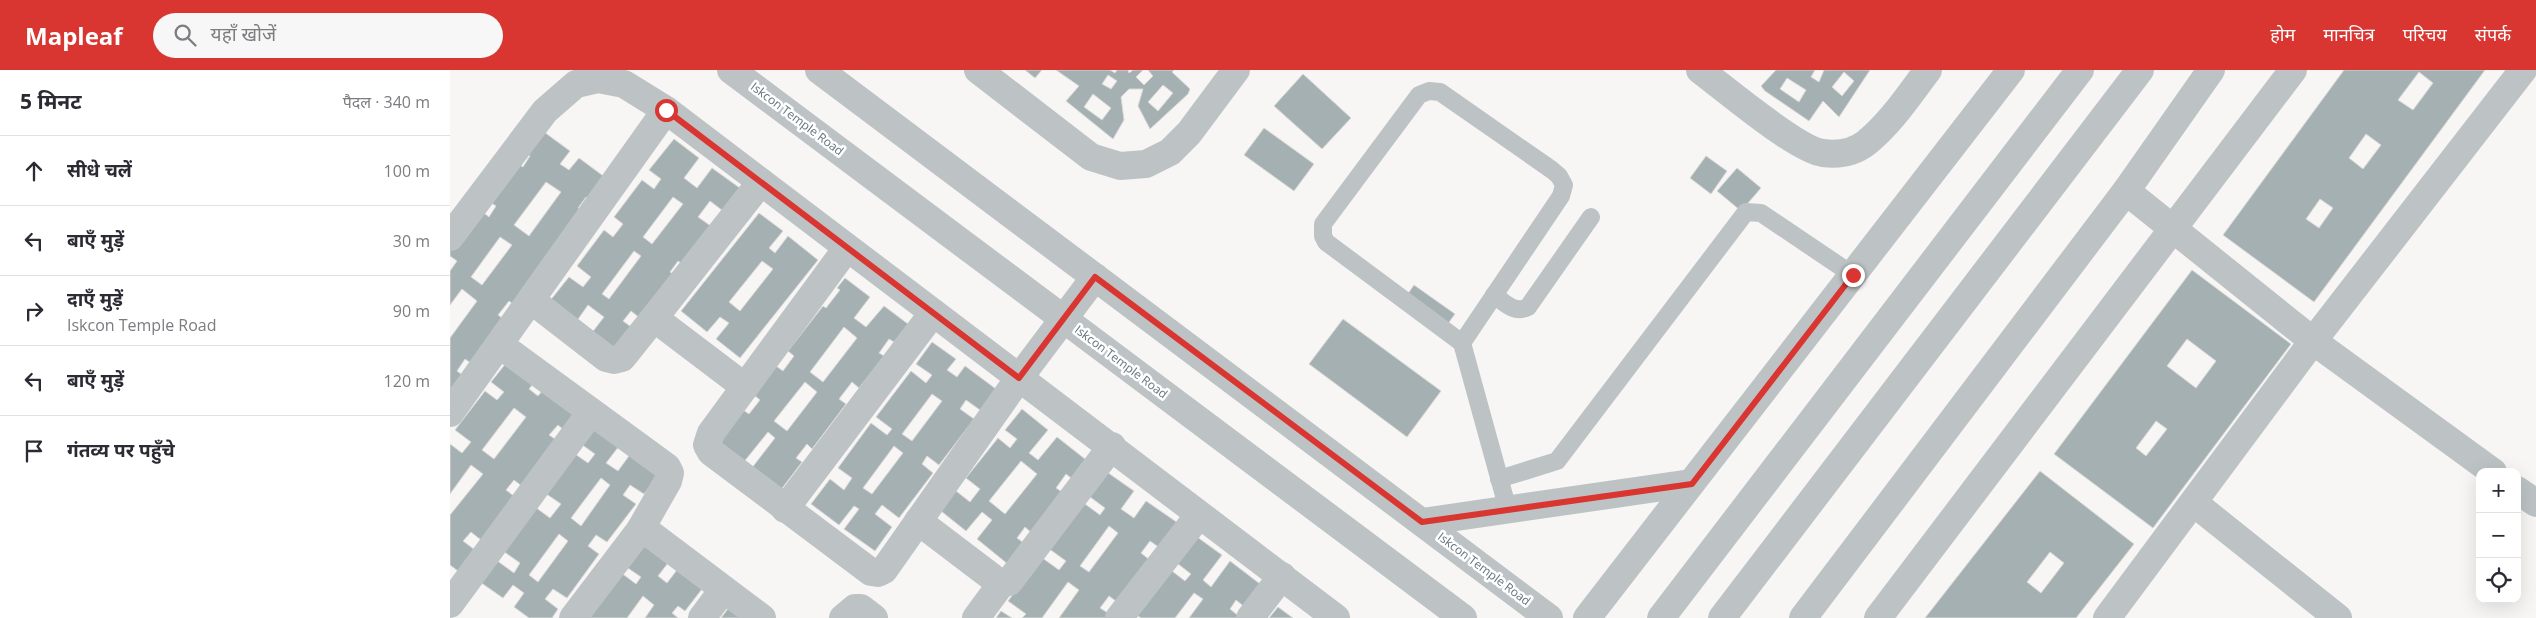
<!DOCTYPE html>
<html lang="hi">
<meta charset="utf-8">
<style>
:root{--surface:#fff;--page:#f7f7f7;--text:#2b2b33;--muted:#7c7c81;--line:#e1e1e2;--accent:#d93531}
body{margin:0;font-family:"Open Sans","Noto Sans Devanagari",sans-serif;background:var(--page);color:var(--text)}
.controls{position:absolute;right:15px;bottom:15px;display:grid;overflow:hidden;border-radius:10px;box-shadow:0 5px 20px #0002}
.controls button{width:45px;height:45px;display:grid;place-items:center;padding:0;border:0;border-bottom:1px solid var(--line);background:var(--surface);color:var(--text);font:25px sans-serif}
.stop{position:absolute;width:15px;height:15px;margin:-11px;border:4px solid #d93531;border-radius:50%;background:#fff}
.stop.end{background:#d93531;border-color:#fff;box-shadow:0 1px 5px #0008}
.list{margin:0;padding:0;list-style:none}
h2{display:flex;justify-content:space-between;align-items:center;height:65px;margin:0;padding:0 20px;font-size:21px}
h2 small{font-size:16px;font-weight:400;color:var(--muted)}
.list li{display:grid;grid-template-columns:32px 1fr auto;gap:15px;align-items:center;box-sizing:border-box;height:70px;padding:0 20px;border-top:1px solid var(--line)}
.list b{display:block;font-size:19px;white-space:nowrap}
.list p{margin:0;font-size:16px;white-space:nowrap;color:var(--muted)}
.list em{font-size:16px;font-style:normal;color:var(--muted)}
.icon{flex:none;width:28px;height:28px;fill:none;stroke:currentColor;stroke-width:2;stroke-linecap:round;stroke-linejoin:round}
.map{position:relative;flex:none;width:2086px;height:548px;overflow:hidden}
header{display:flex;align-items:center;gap:30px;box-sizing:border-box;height:70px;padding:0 25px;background:var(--accent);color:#fff}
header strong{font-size:24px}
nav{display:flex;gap:28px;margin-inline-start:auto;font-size:18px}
.search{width:350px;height:45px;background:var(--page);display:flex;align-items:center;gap:12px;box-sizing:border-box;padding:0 18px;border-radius:28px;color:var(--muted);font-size:19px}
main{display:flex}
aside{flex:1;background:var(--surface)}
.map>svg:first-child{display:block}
</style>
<header>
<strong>Mapleaf</strong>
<div class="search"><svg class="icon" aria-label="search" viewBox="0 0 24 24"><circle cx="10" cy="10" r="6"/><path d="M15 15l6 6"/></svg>यहाँ खोजें</div>
<nav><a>होम</a><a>मानचित्र</a><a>परिचय</a><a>संपर्क</a></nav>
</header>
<main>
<aside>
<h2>5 मिनट<small>पैदल · 340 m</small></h2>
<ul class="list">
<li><svg class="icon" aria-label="ahead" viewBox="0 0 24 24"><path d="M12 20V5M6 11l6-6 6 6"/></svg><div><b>सीधे चलें</b></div><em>100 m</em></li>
<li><svg class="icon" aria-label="left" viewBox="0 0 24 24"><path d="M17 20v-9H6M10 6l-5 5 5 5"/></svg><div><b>बाएँ मुड़ें</b></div><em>30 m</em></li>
<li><svg class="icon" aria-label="right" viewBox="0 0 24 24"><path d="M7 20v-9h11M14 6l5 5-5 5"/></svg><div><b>दाएँ मुड़ें</b><p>Iskcon Temple Road</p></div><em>90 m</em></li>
<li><svg class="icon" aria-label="left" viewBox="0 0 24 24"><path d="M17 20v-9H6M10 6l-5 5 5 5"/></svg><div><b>बाएँ मुड़ें</b></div><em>120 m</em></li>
<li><svg class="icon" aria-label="arrive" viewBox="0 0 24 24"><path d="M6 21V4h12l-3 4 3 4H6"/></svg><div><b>गंतव्य पर पहुँचे</b></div></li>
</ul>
</aside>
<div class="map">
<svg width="2086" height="548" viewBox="0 0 2086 548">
<rect width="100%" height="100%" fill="#f7f6f4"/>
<g fill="#a5b0b3" stroke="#d8d8d6" fill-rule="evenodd">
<path d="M 575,0 L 592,0 L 585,8 Z"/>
<path d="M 606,0 L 660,0 L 665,3 L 667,0 L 678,0 L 679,3 L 683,0 L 693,0 L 686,7 L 694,15 L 703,6 L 698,0 L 724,0 L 722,2 L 740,19 L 738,24 L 700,59 L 688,36 L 693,19 L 679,19 L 671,27 L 674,50 L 663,69 L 616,31 L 629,16 ZM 658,5 L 667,11 L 661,19 L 652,14 ZM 713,15 L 723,23 L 708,41 L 698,32 ZM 643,24 L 661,38 L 652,50 L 634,37 Z"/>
<path d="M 1326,0 L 1365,0 L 1361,7 L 1369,12 L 1374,0 L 1420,0 L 1389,47 L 1373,31 L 1359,51 L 1315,21 L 1311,16 ZM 1394,2 L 1404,11 L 1392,26 L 1382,17 ZM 1337,8 L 1356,20 L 1349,32 L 1330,19 Z"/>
<path d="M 1894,0 L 2035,0 L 1864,232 L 1773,165 ZM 1969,2 L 1983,13 L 1963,40 L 1948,30 ZM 1916,64 L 1931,75 L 1913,99 L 1899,88 ZM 1870,129 L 1883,138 L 1869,158 L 1856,149 Z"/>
<path d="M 853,4 L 901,48 L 872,79 L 824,36 Z"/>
<path d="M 814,58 L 864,94 L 844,121 L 794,85 Z"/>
<path d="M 90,59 L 120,81 L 110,94 L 119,100 L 129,88 L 160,111 L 144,133 L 136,127 L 128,138 L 136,144 L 67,237 L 59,231 L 48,245 L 56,251 L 24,295 L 15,289 L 7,301 L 15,307 L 0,327 L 0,268 L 27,231 L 12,219 L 0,235 L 0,201 L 7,191 L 0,186 L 0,180 L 30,140 L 39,147 L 46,136 L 37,130 L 65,92 L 73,97 L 80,86 L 73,81 ZM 96,112 L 111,122 L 79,166 L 64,155 ZM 50,167 L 62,175 L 32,215 L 21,207 Z"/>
<path d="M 224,69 L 249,88 L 234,108 L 247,118 L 262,98 L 294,121 L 277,144 L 260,131 L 248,147 L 265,159 L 237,197 L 228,191 L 220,202 L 228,208 L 195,252 L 181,241 L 173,251 L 188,262 L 170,285 L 141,264 L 154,247 L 138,235 L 126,252 L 99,232 L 119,207 L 133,217 L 141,207 L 127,196 L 154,160 L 163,167 L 173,154 L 164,147 L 192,110 L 204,119 L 211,109 L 199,100 ZM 223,127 L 233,134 L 202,174 L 193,167 ZM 184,181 L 191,186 L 159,229 L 152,224 Z"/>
<path d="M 1256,86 L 1277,101 L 1261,124 L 1240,108 Z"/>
<path d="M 1287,98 L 1311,118 L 1291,141 L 1267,121 Z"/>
<path d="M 309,143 L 333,161 L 319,178 L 325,183 L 338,166 L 368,190 L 290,288 L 266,269 L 279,253 L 270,247 L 257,262 L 231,241 ZM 312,191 L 323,199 L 290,241 L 279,232 Z"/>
<path d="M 1742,200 L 1841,274 L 1703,458 L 1604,384 ZM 1737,269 L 1766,291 L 1746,318 L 1717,296 ZM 1706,351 L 1717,359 L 1696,386 L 1686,378 Z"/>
<path d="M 395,208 L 420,227 L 404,248 L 416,257 L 434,236 L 458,254 L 444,272 L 439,269 L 429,283 L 434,286 L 409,318 L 402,312 L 389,329 L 396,334 L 362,379 L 357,374 L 346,388 L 352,392 L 330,421 L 301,399 L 325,368 L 318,362 L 293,393 L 267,373 L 293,340 L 299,344 L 310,330 L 304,325 L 326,296 L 333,301 L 344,286 L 338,281 L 373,236 L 376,238 L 390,220 L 387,218 ZM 394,257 L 407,268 L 373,312 L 360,302 ZM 355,312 L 367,322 L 337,361 L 324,351 Z"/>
<path d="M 964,215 L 1005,244 L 996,256 L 955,228 Z"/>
<path d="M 893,249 L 991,321 L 957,367 L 859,294 Z"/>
<path d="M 482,272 L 506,289 L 497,300 L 507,307 L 515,296 L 546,319 L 530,340 L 516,330 L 510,339 L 524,349 L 489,395 L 477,386 L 472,394 L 483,403 L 449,448 L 432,435 L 425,444 L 442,457 L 425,481 L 394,459 L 409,439 L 404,436 L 389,455 L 361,434 L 380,409 L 394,420 L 402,408 L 388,398 L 421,353 L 437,365 L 442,359 L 426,347 L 461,301 L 476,313 L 482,305 L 466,294 ZM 482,324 L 492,331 L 462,371 L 452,364 ZM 444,376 L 453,383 L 422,424 L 413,418 Z"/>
<path d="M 61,287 L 88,307 L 79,319 L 88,326 L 98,314 L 132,340 L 115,361 L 108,355 L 99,365 L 108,371 L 73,417 L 64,410 L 56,420 L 65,427 L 31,470 L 21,462 L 13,471 L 25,480 L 8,501 L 0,495 L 0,445 L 33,404 L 21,395 L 0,424 L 0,374 L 12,383 L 21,372 L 5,360 L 35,321 L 47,330 L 54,322 L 41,312 ZM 64,338 L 76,347 L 44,389 L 32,380 Z"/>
<path d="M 572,339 L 598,360 L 579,383 L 588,390 L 607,367 L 640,393 L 625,411 L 616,404 L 606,418 L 615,424 L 583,464 L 575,457 L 567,468 L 575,474 L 559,495 L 527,469 L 542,450 L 532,442 L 516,461 L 491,441 L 506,421 L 520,432 L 530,419 L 516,408 L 548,368 L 560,378 L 567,369 L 555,360 ZM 571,391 L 587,404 L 555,444 L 539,431 Z"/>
<path d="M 147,352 L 173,371 L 156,393 L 168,401 L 184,379 L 212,400 L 194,424 L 180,415 L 173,425 L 186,434 L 157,472 L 146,465 L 138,476 L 149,484 L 117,528 L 103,519 L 95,529 L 108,539 L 102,548 L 79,548 L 64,537 L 74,523 L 63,515 L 53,528 L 30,512 L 46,490 L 64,503 L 70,493 L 53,481 L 85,437 L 100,448 L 111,434 L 95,423 L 125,384 L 138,393 L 145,384 L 131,374 ZM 151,408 L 160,415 L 131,456 L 121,448 ZM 109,464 L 118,471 L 88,512 L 79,505 Z"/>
<path d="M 654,400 L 684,421 L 671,439 L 684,448 L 696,431 L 728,453 L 710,478 L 700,471 L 691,483 L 701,491 L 670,534 L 659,526 L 650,538 L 661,545 L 659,548 L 609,548 L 629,520 L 618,512 L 592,548 L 572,548 L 576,544 L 558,531 L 591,487 L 609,500 L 616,491 L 598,478 L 631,431 L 650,445 L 655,438 L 636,424 ZM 659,456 L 668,463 L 639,502 L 630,496 Z"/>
<path d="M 1590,401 L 1684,474 L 1626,548 L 1475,548 ZM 1600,482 L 1614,493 L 1591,523 L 1577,512 Z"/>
<path d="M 743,464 L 772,485 L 753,510 L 761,517 L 780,491 L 814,517 L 797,539 L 786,530 L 780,539 L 791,548 L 739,548 L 753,529 L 744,523 L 725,548 L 691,548 L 684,543 L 718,498 L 735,511 L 741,504 L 723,490 Z"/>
<path d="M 191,474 L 218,493 L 208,506 L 217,513 L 227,500 L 252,519 L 235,541 L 228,536 L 222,543 L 228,548 L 195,548 L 204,535 L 193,526 L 177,548 L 141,548 L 138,546 L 170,502 L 186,514 L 191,507 L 175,496 Z"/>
<path d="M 280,536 L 298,548 L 271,548 Z"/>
<path d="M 828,537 L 843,548 L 819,548 Z"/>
<path d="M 551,541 L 562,548 L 546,548 Z"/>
</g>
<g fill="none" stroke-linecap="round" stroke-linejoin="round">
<g stroke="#bdc3c5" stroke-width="18">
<path d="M 1044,225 C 1055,233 1064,244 1078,237 L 1141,147"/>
<path d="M 1012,273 L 1111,126 L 1114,115 L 1109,106 L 1102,100 L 990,22 L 979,21 L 969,25 L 873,154 L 873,166 L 876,172 L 1012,273 L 1058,440"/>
<path d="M 1049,409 L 1107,391 L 1296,142 L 1311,143 L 1403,205"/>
</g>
<g stroke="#bdc3c5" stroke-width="28">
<path d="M 281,0 L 1013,548"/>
<path d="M 369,0 L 1099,548"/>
<path d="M 528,0 L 641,87 L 670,96 L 696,94 L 720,82 L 739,63 L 786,0"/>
<path d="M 1250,0 C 1274,18 1347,80 1373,83 C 1388,85 1403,83 1416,73 C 1441,53 1459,25 1478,0"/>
<path d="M 1676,121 L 1863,271 L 2043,402"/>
<path d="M 0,167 L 95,41 L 126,14 L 148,9 L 174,14 L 216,40 L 886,548"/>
<path d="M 397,178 L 261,363 L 257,375 L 261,382 L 421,502 L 428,503 L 434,500 L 569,308 L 645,207"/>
<path d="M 81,230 L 156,288 L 164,290 L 172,288 L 204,248"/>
<path d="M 50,275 L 217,397 L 220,403 L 218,411 L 190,460 L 123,548"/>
<path d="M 295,317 L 204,248 L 311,112"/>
<path d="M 0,343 L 216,40"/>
<path d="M 2067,420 L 2086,433"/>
<path d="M 1744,433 L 1888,548"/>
<path d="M 335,439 L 483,243"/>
<path d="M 468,451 L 551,514 L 559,512 L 662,376"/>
<path d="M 972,452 L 1241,413"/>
<path d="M 190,460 L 199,463 L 312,548"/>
<path d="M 0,534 L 141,342"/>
<path d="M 252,548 L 273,520"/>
<path d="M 393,548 L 405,538 L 411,538 L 424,548"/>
<path d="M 526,548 L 551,514"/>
<path d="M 669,548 L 749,445"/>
<path d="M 800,548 L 832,506"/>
<path d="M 1137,548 L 1561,0"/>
<path d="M 1353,548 L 1676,121 L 1761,0"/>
<path d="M 1428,548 L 1843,0"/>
<path d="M 1657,548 L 1863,271 L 2073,0"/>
</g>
<g stroke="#bdc3c5" stroke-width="28">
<path d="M 1211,548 L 1630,0"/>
<path d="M 1272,548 L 1690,0"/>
</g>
</g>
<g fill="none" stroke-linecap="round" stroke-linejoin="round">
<path stroke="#d93531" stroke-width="6" d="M 216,40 L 569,308 L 645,207 L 972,452 L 1242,414 L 1403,205"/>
</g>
<g text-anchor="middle" stroke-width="5" stroke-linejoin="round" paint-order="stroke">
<g font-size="12" fill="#63777d" stroke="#fff">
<text transform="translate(347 49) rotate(37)" y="4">Iskcon Temple Road</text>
<text transform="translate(671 292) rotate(37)" y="4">Iskcon Temple Road</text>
<text transform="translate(1034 499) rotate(37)" y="4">Iskcon Temple Road</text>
</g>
</g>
</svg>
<div class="controls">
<button>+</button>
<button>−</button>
<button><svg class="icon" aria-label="locate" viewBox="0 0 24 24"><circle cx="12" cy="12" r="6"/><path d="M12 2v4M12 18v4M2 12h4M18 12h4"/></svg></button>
</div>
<div class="stop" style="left:216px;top:40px"></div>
<div class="stop end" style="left:1403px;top:205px"></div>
</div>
</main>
